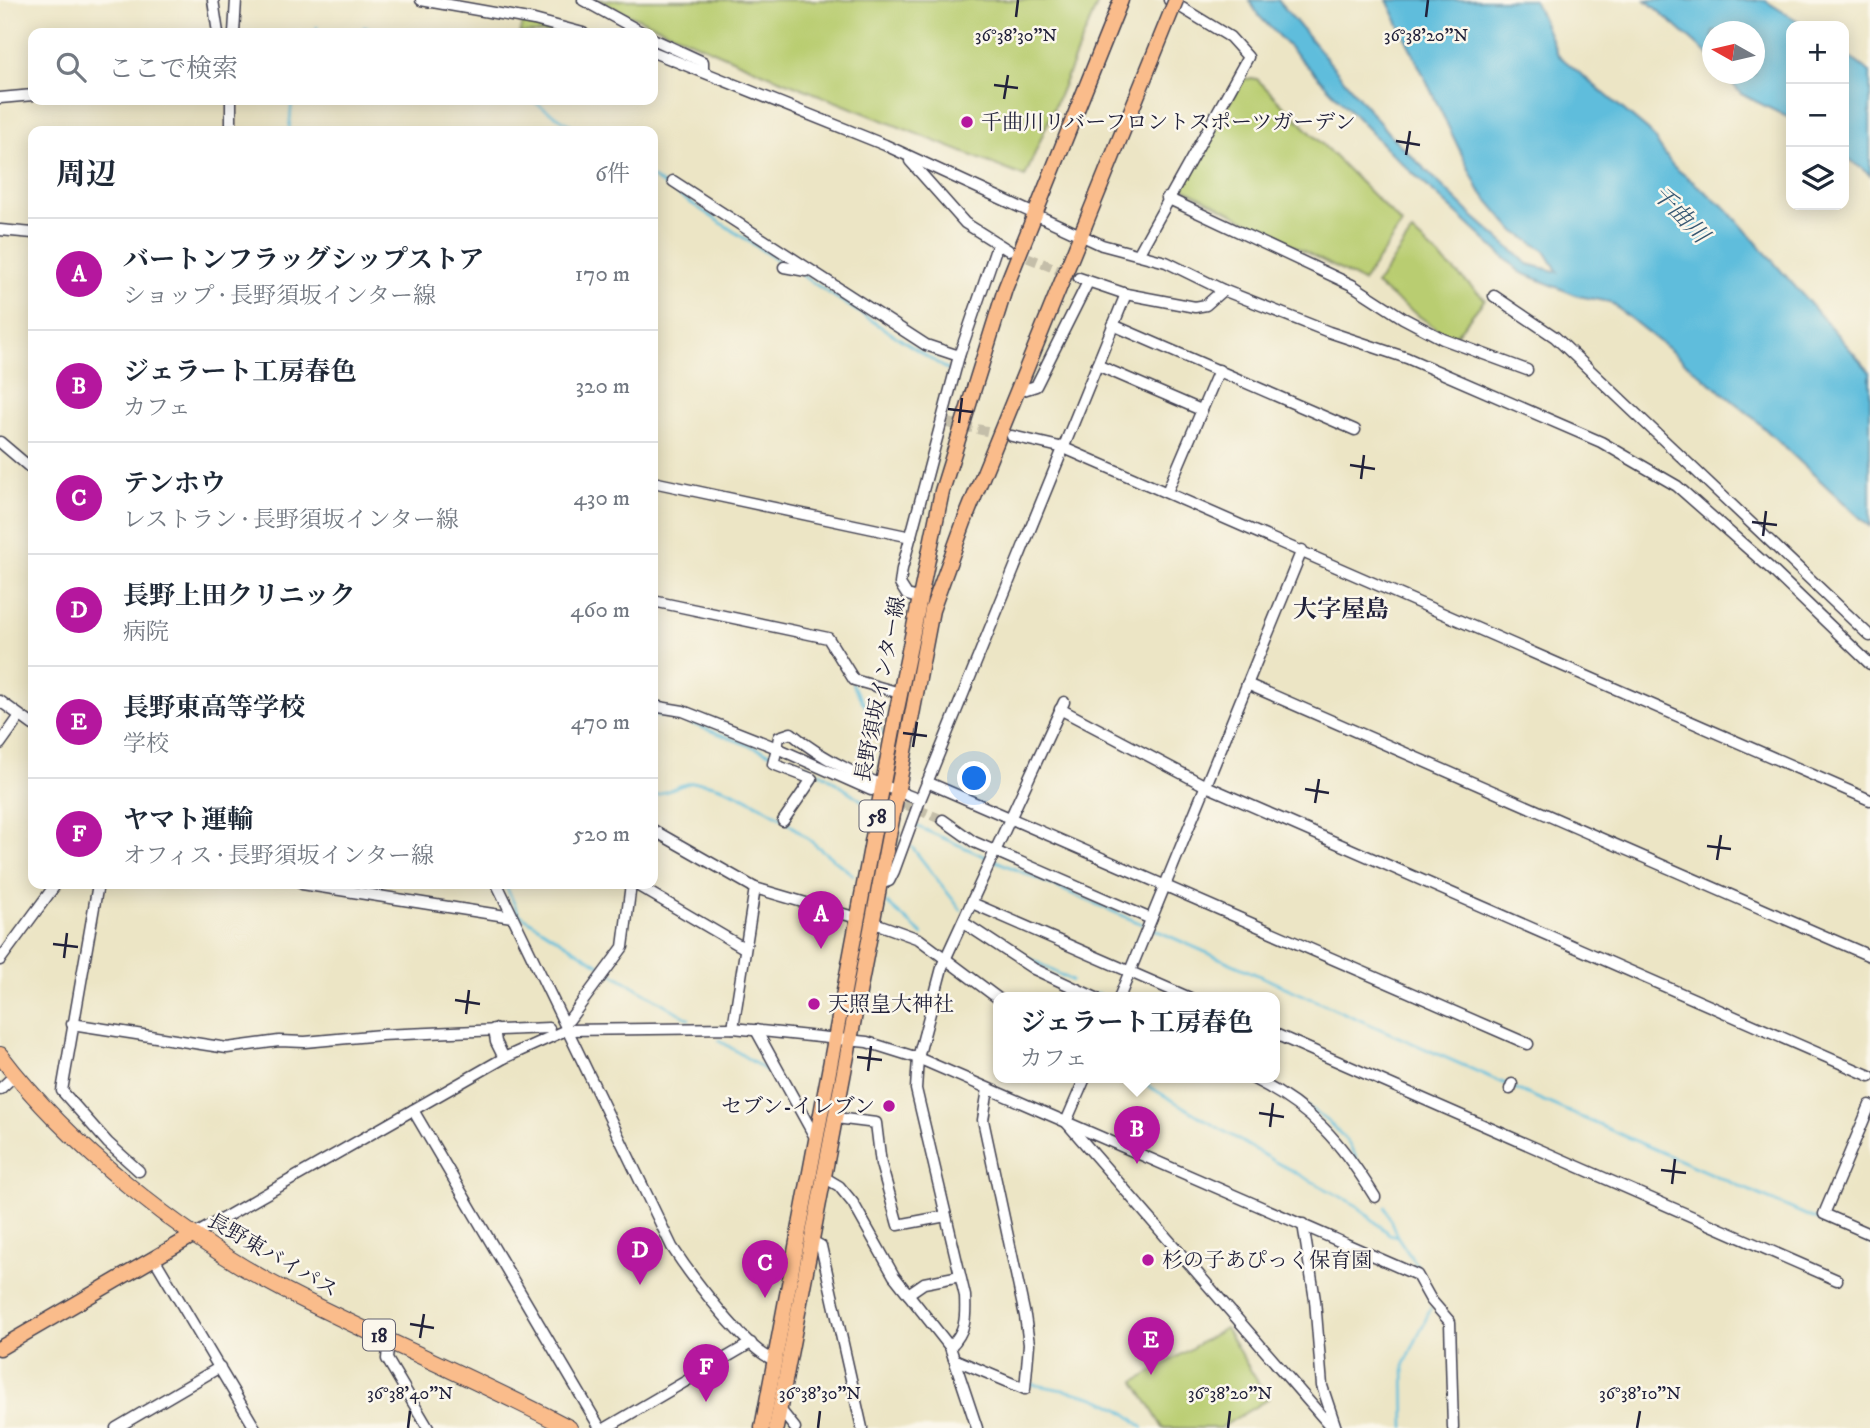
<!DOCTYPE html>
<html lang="ja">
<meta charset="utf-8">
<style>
:root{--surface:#fff;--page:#f6f6f7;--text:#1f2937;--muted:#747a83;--line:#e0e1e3;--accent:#b5179e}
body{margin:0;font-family:"IM FELL DW Pica","Noto Serif JP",serif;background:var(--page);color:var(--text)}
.controls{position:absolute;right:21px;top:21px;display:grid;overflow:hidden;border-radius:14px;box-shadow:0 4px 18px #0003}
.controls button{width:63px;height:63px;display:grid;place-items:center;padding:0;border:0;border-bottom:2px solid var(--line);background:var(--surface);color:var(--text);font:35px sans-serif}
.compass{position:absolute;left:1702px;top:21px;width:63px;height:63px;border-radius:50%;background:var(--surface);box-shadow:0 4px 18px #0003;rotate:278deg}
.you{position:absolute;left:975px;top:779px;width:24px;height:24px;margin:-18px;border:5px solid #fff;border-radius:50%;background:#1a73e8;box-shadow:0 0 0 10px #1a73e833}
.badge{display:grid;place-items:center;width:46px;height:46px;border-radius:50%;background:var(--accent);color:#fff;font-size:23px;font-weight:700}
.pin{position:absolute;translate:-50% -58px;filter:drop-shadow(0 2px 4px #0008)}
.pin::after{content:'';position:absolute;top:37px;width:24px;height:21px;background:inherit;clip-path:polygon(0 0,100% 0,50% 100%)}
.popup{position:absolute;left:993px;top:992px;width:287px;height:91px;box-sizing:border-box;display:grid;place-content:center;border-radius:14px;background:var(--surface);filter:drop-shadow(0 2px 5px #0005);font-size:23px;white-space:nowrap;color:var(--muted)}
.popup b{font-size:26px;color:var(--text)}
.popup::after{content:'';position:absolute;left:50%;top:100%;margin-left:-14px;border:14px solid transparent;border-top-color:var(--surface)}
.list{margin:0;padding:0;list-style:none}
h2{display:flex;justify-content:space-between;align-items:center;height:91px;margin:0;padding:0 28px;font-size:30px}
h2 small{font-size:23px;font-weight:400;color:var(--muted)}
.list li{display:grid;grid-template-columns:46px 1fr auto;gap:21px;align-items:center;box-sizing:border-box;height:112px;padding:0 28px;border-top:2px solid var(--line)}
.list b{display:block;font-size:26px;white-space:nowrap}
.list p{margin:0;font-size:23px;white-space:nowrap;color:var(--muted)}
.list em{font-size:23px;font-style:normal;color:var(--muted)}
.icon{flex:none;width:38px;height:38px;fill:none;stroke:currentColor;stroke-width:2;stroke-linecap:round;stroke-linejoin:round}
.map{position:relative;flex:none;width:1870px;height:1428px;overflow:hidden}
.search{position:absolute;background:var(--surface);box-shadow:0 4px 18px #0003;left:28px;top:28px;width:630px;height:77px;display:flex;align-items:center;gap:18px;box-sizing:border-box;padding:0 24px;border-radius:14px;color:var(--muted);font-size:26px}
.panel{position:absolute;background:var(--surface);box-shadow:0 4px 18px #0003;left:28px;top:126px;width:630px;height:763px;border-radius:14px}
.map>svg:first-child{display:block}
</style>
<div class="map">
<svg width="1870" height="1428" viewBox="0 0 1870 1428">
<rect width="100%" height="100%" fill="#fbf7ec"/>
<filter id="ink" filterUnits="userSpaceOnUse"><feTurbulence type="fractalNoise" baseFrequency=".0143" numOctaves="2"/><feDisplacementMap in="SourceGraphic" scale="14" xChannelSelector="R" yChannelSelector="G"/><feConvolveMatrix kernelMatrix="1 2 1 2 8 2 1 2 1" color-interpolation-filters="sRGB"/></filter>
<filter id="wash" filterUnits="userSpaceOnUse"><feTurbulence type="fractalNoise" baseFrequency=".00686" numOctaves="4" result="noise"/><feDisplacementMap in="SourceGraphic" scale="28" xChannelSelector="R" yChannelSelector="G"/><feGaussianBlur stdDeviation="1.57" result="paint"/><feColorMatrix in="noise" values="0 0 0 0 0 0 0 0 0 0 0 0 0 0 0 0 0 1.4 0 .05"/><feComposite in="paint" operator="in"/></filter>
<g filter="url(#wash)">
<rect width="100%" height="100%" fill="#ece5c5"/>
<g fill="#b9cd71" stroke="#6e7856" stroke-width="2">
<path d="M 596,0 L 1099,0 L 1025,177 L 769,75 Z"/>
<path d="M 522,22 L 570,33 L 520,33 Z"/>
<path d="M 1243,79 L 1257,79 L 1402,224 L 1363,282 L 1182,187 Z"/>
<path d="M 1412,232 L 1485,299 L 1452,340 L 1376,285 Z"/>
<path d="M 1225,1328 L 1268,1399 L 1220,1428 L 1163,1428 L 1135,1382 Z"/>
</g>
<g fill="#5ebddc" stroke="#40708c" stroke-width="2">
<path d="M 1249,0 L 1278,0 L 1389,134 L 1474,217 L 1528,264 L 1558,272 L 1545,251 L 1513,230 L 1479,190 L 1387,0 L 1534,0 L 1558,55 L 1649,131 L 1673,166 L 1727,209 L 1870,372 L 1870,527 L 1749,414 L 1610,302 L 1578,296 L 1520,272 L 1393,155 L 1259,16 Z"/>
<path d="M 1646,0 L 1764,0 L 1806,26 L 1791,26 L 1791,119 L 1741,94 L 1724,74 L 1755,74 L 1755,32 L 1713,32 L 1712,58 Z"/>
<path d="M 1844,53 L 1870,72 L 1870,175 L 1844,155 Z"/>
</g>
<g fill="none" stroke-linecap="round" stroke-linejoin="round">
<g stroke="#5ebddc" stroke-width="2.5">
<path d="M 316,33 L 317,27"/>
<path d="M 362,33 L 364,27 L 392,33"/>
<path d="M 531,100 L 580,131"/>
<path d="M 289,131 L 292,100"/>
<path d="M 653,178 L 783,264"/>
<path d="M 801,275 L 948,370"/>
<path d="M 852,684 L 874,720"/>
<path d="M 653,715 L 674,717 L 772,754"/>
<path d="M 877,723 L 883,734"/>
<path d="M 778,756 L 808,767"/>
<path d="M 820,772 L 867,804"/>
<path d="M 653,797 C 664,793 677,786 689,783 C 714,778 761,805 782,818"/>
<path d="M 787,822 L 853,875"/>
<path d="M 914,825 L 988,858"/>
<path d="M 912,847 L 961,910"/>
<path d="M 994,860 L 1142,924"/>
<path d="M 505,884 L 519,914 L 604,968"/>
<path d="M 887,903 L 923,935"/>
<path d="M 1153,929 L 1508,1085"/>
<path d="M 1016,951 L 1072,981"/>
<path d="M 610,972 L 689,1019"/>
<path d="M 993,988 L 1008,998"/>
<path d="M 1097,993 L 1107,998"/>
<path d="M 719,1040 L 776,1077"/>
<path d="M 1135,1078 L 1274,1161 L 1356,1205 L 1389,1234 L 1397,1236"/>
<path d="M 1514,1088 L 1870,1243"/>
<path d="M 1305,1105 C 1327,1120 1350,1137 1358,1163"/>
<path d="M 1385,1207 L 1397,1236 L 1419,1269"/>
<path d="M 867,1238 L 882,1266"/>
<path d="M 1030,1384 C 1071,1391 1113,1396 1143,1428"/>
<path d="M 1405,1428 L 1404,1366 L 1431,1308"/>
</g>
</g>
</g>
<g filter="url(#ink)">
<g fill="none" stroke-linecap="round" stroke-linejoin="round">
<g stroke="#c4bea9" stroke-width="10" stroke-dasharray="10 5" stroke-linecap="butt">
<path d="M 1014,252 L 1079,278"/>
<path d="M 948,423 L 1006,435"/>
<path d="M 890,798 L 943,820"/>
</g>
<g stroke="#403f50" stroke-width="13">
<g id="minor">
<path d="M 213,0 L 218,33"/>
<path d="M 421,0 L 534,20 L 583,33"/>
<path d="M 583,0 L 643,33"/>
<path d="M 234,33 L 236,0"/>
<path d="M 653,39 L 703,62 L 703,70"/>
<path d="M 653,52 L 885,145 L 1102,245 L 1166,262 L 1223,290 L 1329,332 L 1407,358 L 1601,442 L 1677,486 L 1770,568 L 1870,664"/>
<path d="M 0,98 L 33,95"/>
<path d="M 231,100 L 231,131"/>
<path d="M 910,161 L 965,223 L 1008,250"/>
<path d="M 673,181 L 926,345 L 959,356"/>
<path d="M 1167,198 L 1352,285 L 1403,318 L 1443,339 L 1527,370"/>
<path d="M 0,230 L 33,233"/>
<path d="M 1139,253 L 1248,57 L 1230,37 L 1169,0"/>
<path d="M 784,267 L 806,271"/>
<path d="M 1079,278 L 1126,294 L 1195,307 L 1206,305 L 1223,290"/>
<path d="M 1494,296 L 1555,337 L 1870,636"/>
<path d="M 1113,325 L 1355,430"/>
<path d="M 1097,365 L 1201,410"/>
<path d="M 1017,392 L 1036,386 L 1088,282"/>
<path d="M 1012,436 L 1064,448 L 1870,800"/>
<path d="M 0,442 L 33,470"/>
<path d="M 653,482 L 911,537"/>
<path d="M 1167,492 L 1219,370"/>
<path d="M 918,598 L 907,595 L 900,584 L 902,569 L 959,356 L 997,246"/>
<path d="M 653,601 L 828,638 L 854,680 L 900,693"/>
<path d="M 1247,684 L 1870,956"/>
<path d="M 0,701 L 33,725"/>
<path d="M 653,706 L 683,711 L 777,748 L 779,737 L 791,733 C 827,764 876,783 920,800 L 1126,294"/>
<path d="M 1060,709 L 1204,785 L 1870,1076"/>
<path d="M 0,744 L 20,716"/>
<path d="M 927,782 L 1528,1044"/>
<path d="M 943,820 L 974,842 L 1151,919"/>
<path d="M 783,821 L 812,779 L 773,764 L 777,748 L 871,790"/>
<path d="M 653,830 L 755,888 L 857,918"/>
<path d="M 98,884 L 62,1091 L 108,1143 L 139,1171"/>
<path d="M 302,884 L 512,917"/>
<path d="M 497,884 L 672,1247 C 689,1273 748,1353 775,1360"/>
<path d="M 635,884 L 744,948"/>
<path d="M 879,884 L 889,881 L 894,871 L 920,800"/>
<path d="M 972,903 L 1190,998"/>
<path d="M 872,922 L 919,939 L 999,999"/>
<path d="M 964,923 L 1034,969 L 1096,998"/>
<path d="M 0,960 L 56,884"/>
<path d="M 1119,998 L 1302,550"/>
<path d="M 569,1020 L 623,947 L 631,884"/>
<path d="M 72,1024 L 227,1048 L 279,1041 L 305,1042 L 381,1035 L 549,1028"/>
<path d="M 733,1028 L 755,888"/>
<path d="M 494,1029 L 496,1042 L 504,1058"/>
<path d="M 756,1030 L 816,1139"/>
<path d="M 1275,1034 L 1837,1280"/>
<path d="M 1085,1078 L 1066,1122 L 1417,1275 L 1431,1300 L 1450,1322 L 1453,1428"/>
<path d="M 1252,1078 C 1312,1108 1341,1142 1375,1197"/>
<path d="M 0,1089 L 15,1075"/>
<path d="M 1510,1089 L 1512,1084"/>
<path d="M 1870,1105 L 1824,1214 L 1870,1234"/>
<path d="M 413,1110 L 600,1428"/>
<path d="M 836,1118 L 876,1123 L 881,1164 L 898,1225 L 946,1216"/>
<path d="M 822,1176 L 839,1186 L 853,1203 L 894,1276 L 950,1347 L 977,1428"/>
<path d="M 1303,1224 L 1315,1300 L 1322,1386 L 1336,1428"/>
<path d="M 194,1235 L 504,1058 L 566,1030 L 733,1028 L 867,1042 L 918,1058 L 1066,1122 L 1332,1428"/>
<path d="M 810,1240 L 821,1246 L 862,1428"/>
<path d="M 154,1258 L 255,1428"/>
<path d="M 908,1294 L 924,1283 L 960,1276"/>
<path d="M 389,1339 L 387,1359 L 428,1428"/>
<path d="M 950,1347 C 966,1331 966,1318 965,1296 L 916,1089 L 918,1058 L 943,964 L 1064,702"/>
<path d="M 954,1359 L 1025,1389 L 1029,1344 L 1025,1316 L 983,1120 L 988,1089"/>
<path d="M 779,1408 L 795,1428"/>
<path d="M 116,1428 L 220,1367"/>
<path d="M 606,1428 L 751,1343"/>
</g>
</g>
<g stroke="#403f50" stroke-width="17">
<g id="major">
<path d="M 0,1348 L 194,1235"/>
<path d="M 762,1428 L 896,714 L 942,491 L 1005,289 L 1121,0"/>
<path d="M 776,1428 L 932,610 L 964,522 L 1084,227"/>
</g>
</g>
<g stroke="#403f50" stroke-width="18">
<path id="highway" d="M 0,1055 C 69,1146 185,1239 286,1291 C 379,1339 477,1379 569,1428"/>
</g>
<use href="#minor" stroke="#fff" stroke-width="10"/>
<use href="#major" stroke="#fabc8b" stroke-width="14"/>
<use href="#highway" stroke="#fabc8b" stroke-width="16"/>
<g stroke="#403f50" stroke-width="17" stroke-linecap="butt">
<path id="major-bridge" d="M 1084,227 L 1176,0"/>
</g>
<use href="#major-bridge" stroke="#fabc8b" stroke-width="14"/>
</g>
</g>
<path fill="none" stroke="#22223b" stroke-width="2.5" d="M 1016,17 L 1018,0M 1426,17 L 1428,0M 994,85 L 1018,88M 1004,99 L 1008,75M 1396,141 L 1420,145M 1406,155 L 1410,131M 948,409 L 973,412M 959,423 L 962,398M 1350,465 L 1375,469M 1361,479 L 1364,455M 1752,522 L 1777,525M 1763,536 L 1766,511M 903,733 L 927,736M 913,747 L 917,722M 1305,789 L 1329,793M 1315,803 L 1319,779M 1707,846 L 1731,849M 1717,860 L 1721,835M 53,944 L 78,947M 64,958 L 67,933M 455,1000 L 480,1004M 466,1014 L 469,990M 857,1057 L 882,1060M 868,1071 L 871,1046M 1259,1113 L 1284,1117M 1270,1127 L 1273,1103M 1661,1170 L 1686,1173M 1672,1184 L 1675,1159M 410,1324 L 434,1328M 420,1338 L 424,1314M 408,1428 L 410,1411M 818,1428 L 820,1411M 1228,1428 L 1230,1411M 1637,1428 L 1640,1411"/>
<g fill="#b5179e" stroke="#fbf7ec" stroke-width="2.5">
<circle cx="967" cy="122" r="7"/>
<circle cx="814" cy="1004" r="7"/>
<circle cx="889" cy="1106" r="7"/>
<circle cx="1148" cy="1260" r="7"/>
</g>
<g text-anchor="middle" stroke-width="5" stroke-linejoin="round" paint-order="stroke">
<g fill="#fbf7ec" stroke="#636270" stroke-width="2">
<rect x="859.5" y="800.5" width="35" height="31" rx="5"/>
<rect x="363" y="1319.5" width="32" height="31" rx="5"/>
</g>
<g font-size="19" font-weight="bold" fill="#22223b">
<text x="877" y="823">58</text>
<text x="379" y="1342">18</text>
</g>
<g font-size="21" fill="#22223b" stroke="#fbf7ec" text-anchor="start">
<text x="981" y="129">千曲川リバーフロントスポーツガーデン</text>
<text x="828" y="1011">天照皇大神社</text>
<text x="875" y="1113" text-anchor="end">セブン-イレブン</text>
<text x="1162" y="1267">杉の子あぴっく保育園</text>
</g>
<g font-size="21" fill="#22223b" stroke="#fbf7ec">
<text transform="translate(880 689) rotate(-79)" y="7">長野須坂インター線</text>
<text transform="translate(273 1255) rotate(30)" y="7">長野東バイパス</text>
</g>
<g font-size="23" font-style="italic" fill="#375873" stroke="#fbf7ec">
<text transform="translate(1681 214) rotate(46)" y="8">千曲川</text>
</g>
<g font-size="24" font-weight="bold" fill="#22223b" stroke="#fbf7ec">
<text x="1341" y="617">大字屋島</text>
</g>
</g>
<g font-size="18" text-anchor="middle" fill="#22223b" stroke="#fbf7ec" stroke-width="5" stroke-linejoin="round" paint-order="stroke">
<text x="1016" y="41">36°38'30"N</text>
<text x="1426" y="41">36°38'20"N</text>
<text x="410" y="1399">36°38'40"N</text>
<text x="820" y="1399">36°38'30"N</text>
<text x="1230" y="1399">36°38'20"N</text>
<text x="1640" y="1399">36°38'10"N</text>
</g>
</svg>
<div class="controls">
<button>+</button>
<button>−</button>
<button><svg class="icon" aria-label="layers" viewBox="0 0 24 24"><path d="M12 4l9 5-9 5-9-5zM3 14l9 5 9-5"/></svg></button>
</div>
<svg class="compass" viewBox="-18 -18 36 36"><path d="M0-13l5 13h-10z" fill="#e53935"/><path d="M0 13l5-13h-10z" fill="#747a83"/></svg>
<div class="you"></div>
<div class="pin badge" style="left:821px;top:949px">A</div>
<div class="pin badge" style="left:1137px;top:1164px">B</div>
<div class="popup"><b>ジェラート工房春色</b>カフェ</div>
<div class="pin badge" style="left:765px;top:1298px">C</div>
<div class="pin badge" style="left:640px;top:1285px">D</div>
<div class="pin badge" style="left:1151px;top:1375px">E</div>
<div class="pin badge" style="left:706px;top:1402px">F</div>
<div class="search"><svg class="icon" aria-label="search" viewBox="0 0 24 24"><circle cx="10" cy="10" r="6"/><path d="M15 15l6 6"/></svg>ここで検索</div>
<section class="panel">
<h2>周辺<small>6件</small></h2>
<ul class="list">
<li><span class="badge">A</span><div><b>バートンフラッグシップストア</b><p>ショップ · 長野須坂インター線</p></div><em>170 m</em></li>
<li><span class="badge">B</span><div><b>ジェラート工房春色</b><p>カフェ</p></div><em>320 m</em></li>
<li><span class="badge">C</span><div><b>テンホウ</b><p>レストラン · 長野須坂インター線</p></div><em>430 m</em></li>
<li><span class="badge">D</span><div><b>長野上田クリニック</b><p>病院</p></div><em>460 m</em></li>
<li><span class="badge">E</span><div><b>長野東高等学校</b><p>学校</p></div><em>470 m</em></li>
<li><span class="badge">F</span><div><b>ヤマト運輸</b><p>オフィス · 長野須坂インター線</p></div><em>520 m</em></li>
</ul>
</section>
</div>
